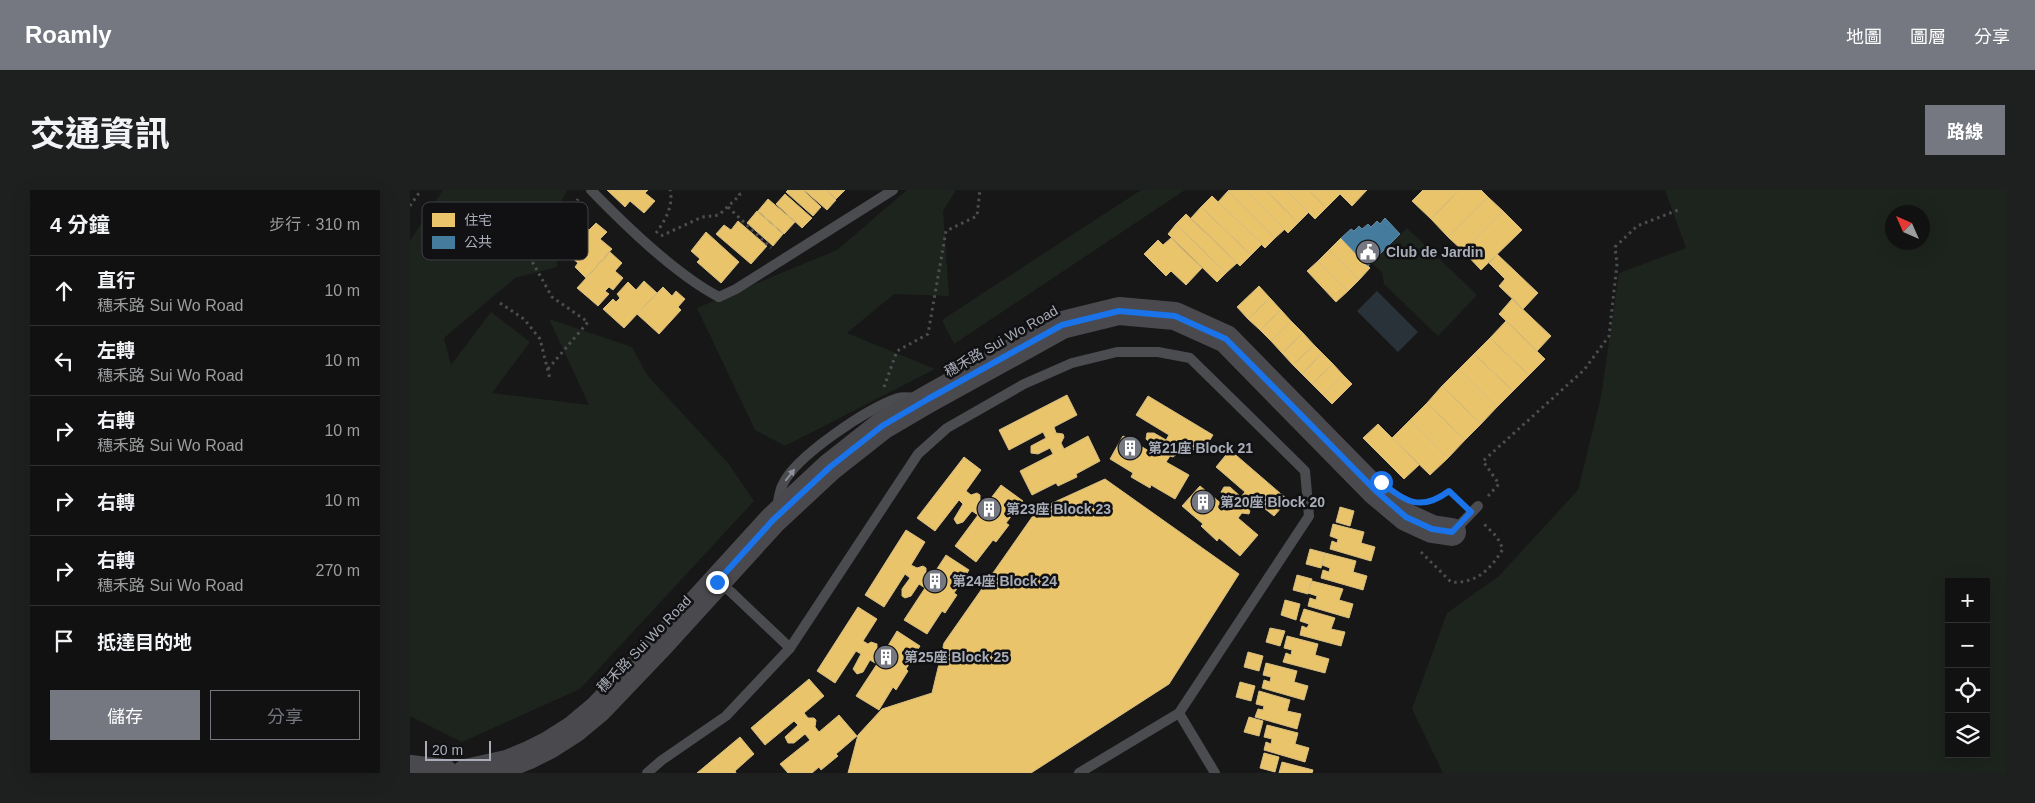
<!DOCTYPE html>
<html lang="zh-TW">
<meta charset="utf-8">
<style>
:root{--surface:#111;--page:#1e1f1f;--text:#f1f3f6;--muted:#9c9d9f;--line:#303131;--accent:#757880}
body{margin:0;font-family:Helvetica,"Noto Sans TC",sans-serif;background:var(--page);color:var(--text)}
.controls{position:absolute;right:15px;bottom:15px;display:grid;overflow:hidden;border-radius:0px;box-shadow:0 5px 20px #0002}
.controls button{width:45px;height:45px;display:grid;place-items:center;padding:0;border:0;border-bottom:1px solid var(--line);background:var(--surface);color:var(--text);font:25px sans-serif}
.compass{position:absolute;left:1475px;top:15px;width:45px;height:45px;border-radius:50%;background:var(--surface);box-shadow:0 5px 20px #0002;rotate:315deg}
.scale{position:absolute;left:15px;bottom:12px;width:66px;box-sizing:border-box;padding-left:5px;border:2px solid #a8adb8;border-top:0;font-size:14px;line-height:18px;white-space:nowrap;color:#a8adb8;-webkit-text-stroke:4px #111113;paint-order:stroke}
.stop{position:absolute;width:15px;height:15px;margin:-11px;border:4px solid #1a73e8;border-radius:50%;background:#fff}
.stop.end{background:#1a73e8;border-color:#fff;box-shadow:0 1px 5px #0008}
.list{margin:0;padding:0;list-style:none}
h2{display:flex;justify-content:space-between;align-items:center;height:65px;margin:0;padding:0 20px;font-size:21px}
h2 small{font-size:16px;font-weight:400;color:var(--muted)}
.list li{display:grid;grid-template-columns:32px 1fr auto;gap:15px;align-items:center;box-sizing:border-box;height:70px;padding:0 20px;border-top:1px solid var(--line)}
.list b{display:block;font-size:19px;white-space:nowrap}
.list p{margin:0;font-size:16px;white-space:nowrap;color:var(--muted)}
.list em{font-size:16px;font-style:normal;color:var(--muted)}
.actions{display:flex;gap:10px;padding:15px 20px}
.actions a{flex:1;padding:11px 0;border:1px solid var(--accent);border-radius:0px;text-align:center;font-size:18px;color:var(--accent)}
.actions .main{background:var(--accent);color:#fff}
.icon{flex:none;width:28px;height:28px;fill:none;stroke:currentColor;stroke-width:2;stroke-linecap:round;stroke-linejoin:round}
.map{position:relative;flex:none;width:1595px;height:583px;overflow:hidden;border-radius:0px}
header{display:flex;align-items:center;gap:30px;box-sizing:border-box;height:70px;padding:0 25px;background:var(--accent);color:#fff}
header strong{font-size:24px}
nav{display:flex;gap:28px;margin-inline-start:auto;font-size:18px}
.intro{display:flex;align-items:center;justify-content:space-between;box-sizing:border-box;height:120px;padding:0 30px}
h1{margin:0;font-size:35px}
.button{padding:12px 22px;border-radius:0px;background:var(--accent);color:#fff;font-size:18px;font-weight:700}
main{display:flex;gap:30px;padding:0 30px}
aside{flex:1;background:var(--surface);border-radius:0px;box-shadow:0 5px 20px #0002}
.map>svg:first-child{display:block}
</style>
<header>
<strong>Roamly</strong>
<nav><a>地圖</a><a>圖層</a><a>分享</a></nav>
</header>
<div class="intro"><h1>交通資訊</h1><a class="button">路線</a></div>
<main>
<aside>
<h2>4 分鐘<small>步行 · 310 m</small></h2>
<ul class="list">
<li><svg class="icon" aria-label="ahead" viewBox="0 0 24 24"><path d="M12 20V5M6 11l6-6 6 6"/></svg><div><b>直行</b><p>穗禾路 Sui Wo Road</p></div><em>10 m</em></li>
<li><svg class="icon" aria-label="left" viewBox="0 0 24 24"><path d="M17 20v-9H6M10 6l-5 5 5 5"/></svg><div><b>左轉</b><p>穗禾路 Sui Wo Road</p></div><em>10 m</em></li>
<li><svg class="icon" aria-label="right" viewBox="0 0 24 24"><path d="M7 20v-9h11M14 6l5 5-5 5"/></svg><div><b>右轉</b><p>穗禾路 Sui Wo Road</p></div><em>10 m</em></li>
<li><svg class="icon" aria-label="right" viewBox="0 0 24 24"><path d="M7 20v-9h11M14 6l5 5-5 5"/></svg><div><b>右轉</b></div><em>10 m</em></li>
<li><svg class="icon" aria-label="right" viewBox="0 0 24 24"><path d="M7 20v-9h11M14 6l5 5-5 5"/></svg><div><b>右轉</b><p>穗禾路 Sui Wo Road</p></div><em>270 m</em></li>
<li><svg class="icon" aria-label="arrive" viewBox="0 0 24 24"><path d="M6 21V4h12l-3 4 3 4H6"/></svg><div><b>抵達目的地</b></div></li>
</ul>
<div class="actions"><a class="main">儲存</a><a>分享</a></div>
</aside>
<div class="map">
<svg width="1595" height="583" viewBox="0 0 1595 583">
<rect width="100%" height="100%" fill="#171717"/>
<g fill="#1d241e" fill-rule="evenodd">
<path d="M 33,0 L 157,0 L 146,22 L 147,77 L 105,88 L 34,148 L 41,175 L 81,122 L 120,152 L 82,203 L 179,215 L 139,129 L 222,157 L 237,185 L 318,273 L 344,311 L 170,499 L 52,552 L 0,526 L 0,51 Z"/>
<path d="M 497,0 L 546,0 L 533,21 L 539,106 L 484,104 L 437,143 L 525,179 L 375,256 L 345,240 L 287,118 L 427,60 Z"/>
<path d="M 731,0 L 775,0 L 544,154 L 532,130 Z"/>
<path d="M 1255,0 L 1595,0 L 1595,583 L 1033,583 L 1002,519 L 1037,423 L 1089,386 L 1168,300 L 1191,207 L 1209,83 L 1276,58 ZM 1482,22 L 1512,22 L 1512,52 L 1482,52 ZM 1539,392 L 1576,392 L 1576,564 L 1539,564 Z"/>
<path d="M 997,38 L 1067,105 L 1028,146 L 974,94 L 972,82 L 962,73 Z"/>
</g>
<path fill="#2a3239" d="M 967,101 L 1008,142 L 988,162 L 947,121 Z"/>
<g fill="#e9c46a" stroke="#d6bd81">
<path d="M 197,0 L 238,0 L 235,3 L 245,11 L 234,23 L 220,11 L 215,17 Z"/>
<path d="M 378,0 L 393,0 L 411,17 L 403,26 L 376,2 Z"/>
<path d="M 394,0 L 416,0 L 426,10 L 417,20 Z"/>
<path d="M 416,0 L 435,0 L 426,9 Z"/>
<path d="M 819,0 L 835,0 L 875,39 L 865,48 L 818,1 Z"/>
<path d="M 835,0 L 856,0 L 888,33 L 878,43 Z"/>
<path d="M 856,0 L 876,0 L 899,22 L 888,33 Z"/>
<path d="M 876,0 L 899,0 L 916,18 L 905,29 Z"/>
<path d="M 899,0 L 926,0 L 930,4 L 916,18 Z"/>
<path d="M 926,0 L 957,0 L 942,16 Z"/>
<path d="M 1013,0 L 1049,0 L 1021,29 L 1002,11 Z"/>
<path d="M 1049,0 L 1071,0 L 1078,7 L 1038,47 L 1021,29 Z"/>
<path d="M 818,1 L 865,48 L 855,58 L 808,12 Z"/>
<path d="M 375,4 L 402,28 L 392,38 L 366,14 Z"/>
<path d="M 802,6 L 852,54 L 841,65 L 791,17 Z"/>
<path d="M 1078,7 L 1093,21 L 1053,61 L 1038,47 Z"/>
<path d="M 358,9 L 385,32 L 374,44 L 348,21 Z"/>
<path d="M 791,17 L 841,65 L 830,76 L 781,28 Z"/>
<path d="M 347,21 L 373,44 L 363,56 L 337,33 Z"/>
<path d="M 1093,21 L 1112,40 L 1071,80 L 1053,61 Z"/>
<path d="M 776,24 L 827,73 L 816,83 L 766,34 Z"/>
<path d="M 328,31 L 357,56 L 341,74 L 306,44 L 314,35 L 321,40 Z"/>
<path d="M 186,33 L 197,42 L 190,49 L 202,59 L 176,88 L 165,77 L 168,73 L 155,62 L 177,38 L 179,40 Z"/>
<path d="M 766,34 L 816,83 L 807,92 L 758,44 Z"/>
<path d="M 296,42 L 329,72 L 311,93 L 287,72 L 290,69 L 281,61 Z"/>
<path d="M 761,48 L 792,78 L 776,95 L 761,81 L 756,86 L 734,64 L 748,50 L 753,55 Z"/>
<path d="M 931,48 L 960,78 L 949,90 L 919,60 Z"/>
<path d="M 919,60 L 949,90 L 938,101 L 908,71 Z"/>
<path d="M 200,62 L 212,73 L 205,81 L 213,88 L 203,100 L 199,97 L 195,101 L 199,104 L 188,116 L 167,98 Z"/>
<path d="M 1087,64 L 1128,103 L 1113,119 L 1089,96 L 1095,89 L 1079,73 Z"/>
<path d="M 908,71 L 938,101 L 926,112 L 897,81 Z"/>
<path d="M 234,91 L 247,103 L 214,138 L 193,119 L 203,109 L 206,112 L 210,108 L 207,104 L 218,92 L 226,100 Z"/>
<path d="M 849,96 L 860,108 L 838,129 L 827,117 Z"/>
<path d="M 253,97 L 262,106 L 266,101 L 275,109 L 268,117 L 271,120 L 249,144 L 227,124 Z"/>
<path d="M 860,108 L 871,120 L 850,140 L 838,129 Z"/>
<path d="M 1102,109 L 1141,146 L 1127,161 L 1089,124 Z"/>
<path d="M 871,120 L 881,131 L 861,151 L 850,140 Z"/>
<path d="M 881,131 L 893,143 L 872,163 L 861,151 Z"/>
<path d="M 1096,131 L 1135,169 L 1119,185 L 1080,148 Z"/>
<path d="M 893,143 L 904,155 L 883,175 L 872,163 Z"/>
<path d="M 1080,148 L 1119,185 L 1103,201 L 1064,164 Z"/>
<path d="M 904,155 L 912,163 L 892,184 L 883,175 Z"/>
<path d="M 912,163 L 923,174 L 902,194 L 892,184 Z"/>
<path d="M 1064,164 L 1103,201 L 1087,217 L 1049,179 Z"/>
<path d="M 923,174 L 933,185 L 913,205 L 902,194 Z"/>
<path d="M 1049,179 L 1087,217 L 1071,234 L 1032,196 Z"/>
<path d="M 933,185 L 942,194 L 922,214 L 913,205 Z"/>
<path d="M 1032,196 L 1071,234 L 1055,250 L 1017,213 Z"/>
<path d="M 657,205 L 667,225 L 644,237 L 646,243 L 653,244 L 654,247 L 651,253 L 654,259 L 678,246 L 690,271 L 666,284 L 667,287 L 648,296 L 646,293 L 622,305 L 610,281 L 643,264 L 640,258 L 628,264 L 621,263 L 621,256 L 636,248 L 633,242 L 599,260 L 589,240 Z"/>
<path d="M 738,206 L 803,245 L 791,264 L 769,251 L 766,256 L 768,263 L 763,267 L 760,266 L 756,272 L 779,285 L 765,309 L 741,295 L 740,298 L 721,287 L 723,283 L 700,269 L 713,246 L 746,265 L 750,260 L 736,249 L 737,243 L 744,243 L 756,250 L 759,245 L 726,225 Z"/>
<path d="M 1017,213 L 1055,250 L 1038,268 L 1000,230 Z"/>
<path d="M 1000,230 L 1038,268 L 1020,285 L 982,248 Z"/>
<path d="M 968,234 L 1009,275 L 994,289 L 953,248 Z"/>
<path d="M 820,260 L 878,310 L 864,326 L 844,310 L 840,314 L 841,317 L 839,324 L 832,323 L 828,328 L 848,345 L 830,366 L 809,348 L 807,351 L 791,336 L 793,334 L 772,316 L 790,296 L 819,320 L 824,315 L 813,305 L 811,302 L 814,297 L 820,297 L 831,307 L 835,302 L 806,277 Z"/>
<path d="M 554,267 L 571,280 L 556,301 L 561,305 L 567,303 L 570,305 L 570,312 L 575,316 L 591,295 L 613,311 L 596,333 L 599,335 L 586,352 L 583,350 L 566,372 L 545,356 L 568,325 L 562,321 L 553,332 L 547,334 L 544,329 L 553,314 L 549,310 L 525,341 L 507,328 Z"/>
<path d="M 695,289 L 829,384 L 759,494 L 621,583 L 438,583 L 448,545 L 472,519 L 522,503 L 534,453 L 627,320 Z"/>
<path d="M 930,317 L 944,321 L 940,336 L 926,332 Z"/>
<path d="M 923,334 L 954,342 L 951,353 L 965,357 L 961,371 L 920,359 L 922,351 L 927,353 L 928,349 L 920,346 Z"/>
<path d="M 496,340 L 515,352 L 501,375 L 507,378 L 513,376 L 516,378 L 516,384 L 521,388 L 536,365 L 559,380 L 544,403 L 547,405 L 535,423 L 532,421 L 517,444 L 494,430 L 515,398 L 509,394 L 501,406 L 495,408 L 492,406 L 492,399 L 500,388 L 495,384 L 474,417 L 455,405 Z"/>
<path d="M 900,359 L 915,363 L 911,378 L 896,374 Z"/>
<path d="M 915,363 L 946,371 L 943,382 L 957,386 L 953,400 L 911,388 L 913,380 L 919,382 L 920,378 L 912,375 Z"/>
<path d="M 887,385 L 902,389 L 898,404 L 883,400 Z"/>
<path d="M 902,391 L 933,399 L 929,410 L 943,414 L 939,428 L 898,416 L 900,408 L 906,410 L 907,406 L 898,403 Z"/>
<path d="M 875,410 L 890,414 L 886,430 L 871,425 Z"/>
<path d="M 448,417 L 467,429 L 453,451 L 458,454 L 461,452 L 467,454 L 467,460 L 473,464 L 487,441 L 510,456 L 496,479 L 498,481 L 486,500 L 483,497 L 469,520 L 446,506 L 467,474 L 460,470 L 453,482 L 447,484 L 443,479 L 451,464 L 446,461 L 425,493 L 407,481 Z"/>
<path d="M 894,419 L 925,428 L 921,439 L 935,442 L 931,456 L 890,445 L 892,436 L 897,438 L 899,434 L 890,431 Z"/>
<path d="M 860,438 L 875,441 L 870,456 L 856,452 Z"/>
<path d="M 877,446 L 908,454 L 905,465 L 919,469 L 915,483 L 873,472 L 876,463 L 881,465 L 882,460 L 874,458 Z"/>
<path d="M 838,462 L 853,466 L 849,481 L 834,477 Z"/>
<path d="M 856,473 L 887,481 L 884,492 L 898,496 L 894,510 L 852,498 L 854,490 L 860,492 L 861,487 L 853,485 Z"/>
<path d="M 399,489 L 414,506 L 394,523 L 398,528 L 404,528 L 406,530 L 405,537 L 409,542 L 429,525 L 447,546 L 426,564 L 428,566 L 411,580 L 409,577 L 402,583 L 378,583 L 370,574 L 400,550 L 395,544 L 384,553 L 378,553 L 375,547 L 388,535 L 384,531 L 355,555 L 341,538 Z"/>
<path d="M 830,492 L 845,496 L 841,511 L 826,507 Z"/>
<path d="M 849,501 L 880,510 L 877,521 L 891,524 L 887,539 L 845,527 L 848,519 L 853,520 L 854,516 L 846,514 Z"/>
<path d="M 839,527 L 853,531 L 849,546 L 834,542 Z"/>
<path d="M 857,535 L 888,543 L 885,554 L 899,558 L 895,572 L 854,560 L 856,552 L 861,554 L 862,549 L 854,547 Z"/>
<path d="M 330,547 L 344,564 L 325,581 L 326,583 L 287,583 Z"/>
<path d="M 854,563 L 869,567 L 865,582 L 850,578 Z"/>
<path d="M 872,572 L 903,580 L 902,583 L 869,583 Z"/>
</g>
<path fill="#457b9d" stroke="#638aa5" d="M 975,28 L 990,44 L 958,76 L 931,48 L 941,39 L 944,41 L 949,36 L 952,39 L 958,34 L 961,37 L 967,31 L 970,34 Z"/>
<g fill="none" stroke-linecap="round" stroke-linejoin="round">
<g stroke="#4d4e52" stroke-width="3" stroke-dasharray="2.5 4" stroke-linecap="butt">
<path d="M 0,16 L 11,0"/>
<path d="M 318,17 L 361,58"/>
<path d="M 246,43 C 255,31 264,15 260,0"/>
<path d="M 251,46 L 292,27 L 309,25 L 330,5 L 327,0"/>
<path d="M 90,113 L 114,129 L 130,149 L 140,189"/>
<path d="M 138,179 L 178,132 L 142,107 L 123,73 L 168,9"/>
<path d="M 474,197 L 487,161 L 518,144 L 536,41 L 567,26 L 570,0"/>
<path d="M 1078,306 L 1089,294 L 1073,271 L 1174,180 L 1199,146 L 1207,74 L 1205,57 L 1227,36 L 1268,20"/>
<path d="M 1021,311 L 1027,310 L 1039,301 L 1050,312"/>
<path d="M 1011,362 L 1041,392 C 1066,394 1080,380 1093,359 L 1087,347 L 1073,333"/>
</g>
<g stroke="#4b4c50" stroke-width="10">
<path d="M 181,0 C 216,36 265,84 309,107 L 326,99 L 483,0"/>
<path d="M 367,316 C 369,309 369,301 373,294 C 386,266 458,218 488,208 C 494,206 501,208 507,208"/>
<path d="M 1043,342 L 1068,316"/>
<path d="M 308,392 L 321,402 L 380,458"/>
<path d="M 769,523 L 805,583"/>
<path d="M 237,583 L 252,570 L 316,526 L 380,458 L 508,264 L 537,238 L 614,194 L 662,173 L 707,162 L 748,162 L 780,168 L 895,281 L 899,326 L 769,523 L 669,583"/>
</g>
<g stroke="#4a4a4e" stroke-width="28">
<path d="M 0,579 L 34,583"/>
<path d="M 56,583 L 97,574 L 119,565 L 139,555 L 164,539 L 188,519 L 251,453 L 363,330 L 420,277 L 472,236 L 518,209 L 652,135 L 709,121 L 765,126 L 816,149 L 965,301 L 996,327 L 1022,339 L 1042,342"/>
</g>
</g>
<defs><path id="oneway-solid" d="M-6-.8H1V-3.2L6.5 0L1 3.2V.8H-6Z" transform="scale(1.25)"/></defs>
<use fill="#8c9099" href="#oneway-solid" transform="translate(380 285) rotate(-52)"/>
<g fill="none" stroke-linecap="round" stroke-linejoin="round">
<path stroke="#1a73e8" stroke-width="6" d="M 307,392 L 363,330 L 420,277 L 472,236 L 518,209 L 652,135 L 709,121 L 765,126 L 816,149 L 966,301 L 996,327 L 1022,339 L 1042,342 L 1061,322 L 1039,301 C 1011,322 995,312 971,292"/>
</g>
<defs>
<g id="civic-disc" transform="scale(1.25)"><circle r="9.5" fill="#757880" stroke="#111113"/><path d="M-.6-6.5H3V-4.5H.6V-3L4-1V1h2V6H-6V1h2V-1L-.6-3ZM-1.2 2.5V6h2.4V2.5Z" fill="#fff"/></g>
<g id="building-disc" transform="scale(1.25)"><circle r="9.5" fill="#757880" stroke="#111113"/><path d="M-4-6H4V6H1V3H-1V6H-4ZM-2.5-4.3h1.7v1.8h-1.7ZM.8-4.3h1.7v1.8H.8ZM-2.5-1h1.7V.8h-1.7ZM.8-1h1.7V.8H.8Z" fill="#fff"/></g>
</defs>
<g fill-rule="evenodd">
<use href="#civic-disc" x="958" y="62"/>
<use href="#building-disc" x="720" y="258"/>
<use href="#building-disc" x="793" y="312"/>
<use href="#building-disc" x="579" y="319"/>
<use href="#building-disc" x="525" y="391"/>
<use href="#building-disc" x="476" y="467"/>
</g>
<g text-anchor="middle" stroke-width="5" stroke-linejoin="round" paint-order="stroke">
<g font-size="14" font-weight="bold" fill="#a8adb8" stroke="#111113" text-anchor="start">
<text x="976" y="67">Club de Jardin</text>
<text x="738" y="263">第21座 Block 21</text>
<text x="810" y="317">第20座 Block 20</text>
<text x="596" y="324">第23座 Block 23</text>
<text x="542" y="396">第24座 Block 24</text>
<text x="494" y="472">第25座 Block 25</text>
</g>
<g font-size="14" fill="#a8adb8" stroke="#111113">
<text transform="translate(591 151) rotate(-30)" y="5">穗禾路 Sui Wo Road</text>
<text transform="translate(234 454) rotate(-46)" y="5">穗禾路 Sui Wo Road</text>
</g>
</g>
<rect x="12" y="12" width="166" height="58" rx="8" fill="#111113" stroke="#3e4045" stroke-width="1"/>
<rect x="22" y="23" width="23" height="14" fill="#e9c46a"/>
<rect x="22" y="46" width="23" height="13" fill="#457b9d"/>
<g font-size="14" fill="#a8adb8">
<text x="54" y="35">住宅</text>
<text x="54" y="57">公共</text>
</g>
</svg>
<div class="controls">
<button>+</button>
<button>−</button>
<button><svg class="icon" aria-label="locate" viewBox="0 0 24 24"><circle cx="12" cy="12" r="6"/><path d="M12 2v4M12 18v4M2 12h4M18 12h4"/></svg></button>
<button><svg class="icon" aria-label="layers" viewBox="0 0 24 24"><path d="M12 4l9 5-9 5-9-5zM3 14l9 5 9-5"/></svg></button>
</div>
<svg class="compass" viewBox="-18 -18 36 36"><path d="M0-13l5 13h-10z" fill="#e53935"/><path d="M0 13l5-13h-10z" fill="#9c9d9f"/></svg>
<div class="scale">20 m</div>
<div class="stop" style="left:971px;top:292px"></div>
<div class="stop end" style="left:307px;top:392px"></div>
</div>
</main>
